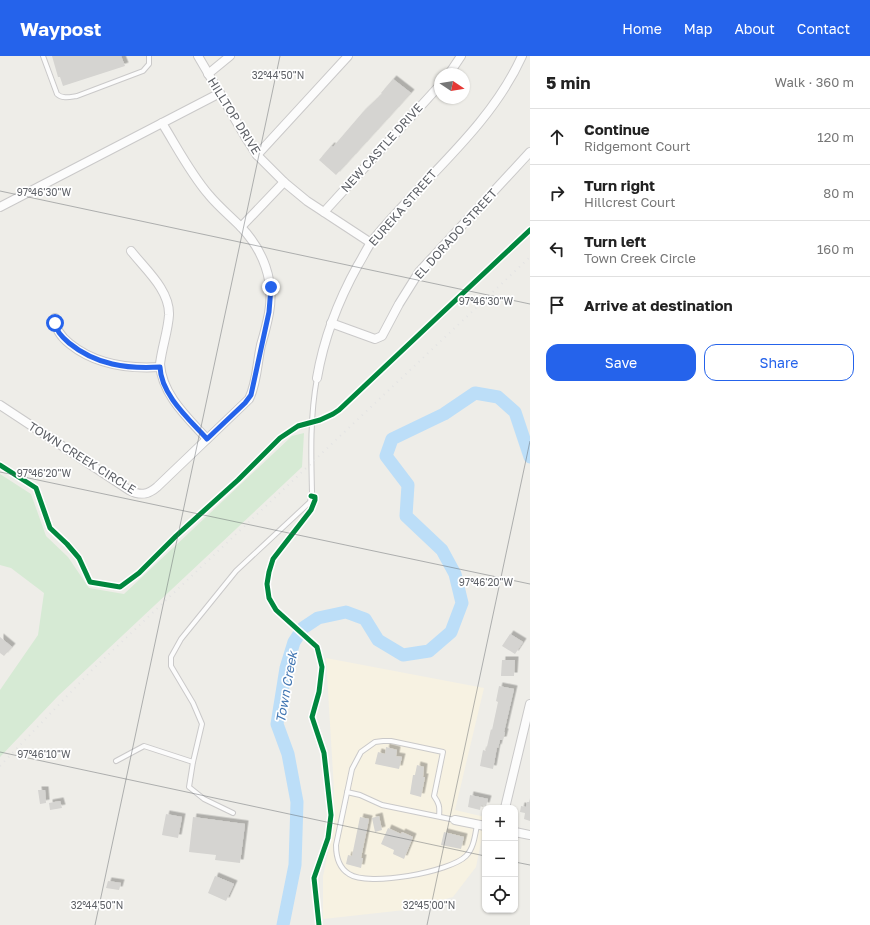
<!DOCTYPE html>
<meta charset="utf-8">
<style>
:root{--surface:#fff;--page:#f6f6f6;--text:#222;--muted:#767676;--line:#e0e0e0;--accent:#2563eb}
body{margin:0;font-family:"Golos Text",sans-serif;background:var(--page);color:var(--text)}
.controls{position:absolute;right:12px;bottom:12px;display:grid;overflow:hidden;border-radius:8px;box-shadow:0 1px 3px #0004}
.controls button{width:36px;height:36px;display:grid;place-items:center;padding:0;border:0;border-bottom:1px solid var(--line);background:var(--surface);color:var(--text);font:20px sans-serif}
.compass{position:absolute;left:434px;top:12px;width:36px;height:36px;border-radius:50%;background:var(--surface);box-shadow:0 1px 3px #0004;rotate:102deg}
.stop{position:absolute;width:12px;height:12px;margin:-9px;border:3px solid #2563eb;border-radius:50%;background:#fff}
.stop.end{background:#2563eb;border-color:#fff;box-shadow:0 1px 4px #0008}
.list{margin:0;padding:0;list-style:none}
h2{display:flex;justify-content:space-between;align-items:center;height:52px;margin:0;padding:0 16px;font-size:17px}
h2 small{font-size:13px;font-weight:400;color:var(--muted)}
.list li{display:grid;grid-template-columns:26px 1fr auto;gap:12px;align-items:center;box-sizing:border-box;height:56px;padding:0 16px;border-top:1px solid var(--line)}
.list b{display:block;font-size:15px;white-space:nowrap}
.list p{margin:0;font-size:13px;white-space:nowrap;color:var(--muted)}
.list em{font-size:13px;font-style:normal;color:var(--muted)}
.actions{display:flex;gap:8px;padding:12px 16px}
.actions a{flex:1;padding:9px 0;border:1px solid var(--accent);border-radius:12px;text-align:center;font-size:14px;color:var(--accent)}
.actions .main{background:var(--accent);color:#fff}
.icon{flex:none;width:22px;height:22px;fill:none;stroke:currentColor;stroke-width:2;stroke-linecap:round;stroke-linejoin:round}
.map{position:relative;flex:none;width:530px;height:869px;overflow:hidden}
header{display:flex;align-items:center;gap:24px;box-sizing:border-box;height:56px;padding:0 20px;background:var(--accent);color:#fff}
header strong{font-size:19px}
nav{display:flex;gap:22px;margin-inline-start:auto;font-size:14px}
main{display:flex}
aside{flex:1;background:var(--surface)}
.map>svg:first-child{display:block}
</style>
<header>
<strong>Waypost</strong>
<nav><a>Home</a><a>Map</a><a>About</a><a>Contact</a></nav>
</header>
<main>
<div class="map">
<svg width="530" height="869" viewBox="0 0 530 869">
<defs>
<filter id="shadow"><feDropShadow dx="3.5" dy="-3.5" stdDeviation="0" flood-color="#0004"/></filter>
</defs>
<rect width="100%" height="100%" fill="#eeede8"/>
<path fill="#f7f2e2" d="M 326,602 L 484,632 L 455,754 L 485,761 L 485,766 L 476,811 L 453,841 L 405,854 L 323,863 L 323,820 L 331,783 L 334,734 Z"/>
<path fill="#d6ead4" d="M 304,377 L 302,411 L 58,640 L 0,701 L 0,634 L 38,579 L 44,537 L 11,512 L 0,509 L 0,418 L 31,438 L 46,480 L 68,501 L 89,532 L 124,538 L 292,380 Z"/>
<g fill="none" stroke-linecap="round" stroke-linejoin="round">
<path stroke="#bcdef8" stroke-width="13" d="M 283,869 L 295,809 L 297,746 L 288,698 L 277,668 L 286,612 L 294,586 L 303,572 L 318,562 L 346,556 L 365,563 L 378,584 L 403,599 L 429,595 L 451,576 L 462,547 L 455,518 L 442,494 L 406,460 L 408,429 L 386,400 L 392,383 L 444,358 L 475,337 L 498,341 L 515,356 L 530,401"/>
</g>
<g fill="#d5d4d1" filter="url(#shadow)">
<path d="M 52,0 L 121,0 L 125,10 L 63,30 L 60,21 L 58,21 Z"/>
<path d="M 393,23 L 411,37 L 336,119 L 319,104 L 331,90 L 333,91 L 363,56 L 382,38 L 381,37 Z"/>
<path d="M 510,578 L 523,586 L 515,598 L 502,590 Z"/>
<path d="M 0,581 L 12,591 L 4,600 L 0,597 Z"/>
<path d="M 502,604 L 515,604 L 514,620 L 501,620 Z"/>
<path d="M 499,630 L 514,633 L 504,676 L 505,676 L 503,684 L 500,684 L 498,692 L 497,691 L 493,713 L 480,710 L 483,694 L 486,695 L 491,673 L 492,674 L 498,646 L 496,645 Z"/>
<path d="M 386,691 L 397,694 L 396,700 L 402,701 L 399,713 L 375,708 L 378,696 L 385,698 Z"/>
<path d="M 417,709 L 424,711 L 423,721 L 425,721 L 421,741 L 410,738 L 413,719 L 415,719 Z"/>
<path d="M 38,734 L 45,734 L 46,747 L 40,748 Z"/>
<path d="M 470,739 L 488,743 L 486,750 L 481,749 L 480,754 L 468,751 Z"/>
<path d="M 60,745 L 62,752 L 50,754 L 49,747 Z"/>
<path d="M 527,746 L 530,746 L 530,765 L 524,763 L 525,757 L 520,756 L 521,750 L 526,751 Z"/>
<path d="M 166,758 L 182,761 L 178,782 L 162,779 Z"/>
<path d="M 379,760 L 382,774 L 375,776 L 372,762 Z"/>
<path d="M 193,761 L 245,768 L 240,807 L 215,804 L 216,799 L 189,796 Z"/>
<path d="M 360,761 L 369,763 L 361,802 L 363,802 L 361,812 L 346,808 L 348,799 L 352,800 Z"/>
<path d="M 388,772 L 401,778 L 402,776 L 413,781 L 404,803 L 393,798 L 394,794 L 381,788 Z"/>
<path d="M 444,776 L 464,781 L 461,793 L 441,789 Z"/>
<path d="M 215,820 L 234,828 L 226,845 L 208,837 Z"/>
<path d="M 108,825 L 121,827 L 119,834 L 106,832 Z"/>
</g>
<g fill="none" stroke-linecap="round" stroke-linejoin="round">
<g stroke="#cac9c9" stroke-width="6">
<g id="service">
<path d="M 43,0 L 57,38 C 62,43 70,41 77,40 L 143,15 L 149,8 L 149,0"/>
<path d="M 116,705 L 144,690 L 193,706"/>
<path d="M 347,736 L 360,739 L 382,749 L 455,764"/>
<path d="M 233,757 L 204,743 L 189,731 L 193,706 L 202,668 L 193,647 L 171,610 L 171,601 L 181,583 L 236,515 L 310,446 L 312,436 C 311,397 310,360 317,322"/>
<path d="M 439,760 C 440,751 439,747 434,740 L 443,696 L 391,685 L 383,685 L 375,686 L 361,696 L 352,713 L 336,789 C 336,800 339,812 349,818 C 368,831 450,816 466,800 C 474,792 475,779 477,769"/>
</g>
</g>
<g stroke="#cac9c9" stroke-width="10">
<g id="minor">
<path d="M 198,0 L 246,82 L 257,99 L 284,126 L 307,145 L 371,187"/>
<path d="M 208,18 L 230,0"/>
<path d="M 449,18 L 461,0"/>
<path d="M 257,99 L 348,0"/>
<path d="M 0,151 L 220,37"/>
<path d="M 324,156 L 440,29"/>
<path d="M 241,171 L 284,126"/>
<path d="M 131,195 C 145,213 170,234 169,259 C 168,275 162,291 160,308 C 162,339 188,362 207,383"/>
<path d="M 55,262 C 55,273 61,281 70,288 C 96,309 128,313 160,311"/>
<path d="M 331,267 L 375,283 L 382,280 L 399,248 L 419,216 L 530,96"/>
<path d="M 317,322 C 324,281 338,245 358,209 C 363,201 367,192 372,185 C 421,124 489,73 522,0"/>
<path d="M 0,349 L 129,434 C 140,440 148,439 157,431 L 249,343 C 257,327 257,307 261,289 C 264,279 267,268 269,257 C 275,225 263,194 241,171 C 230,160 218,150 209,139 C 190,117 177,91 162,67"/>
<path d="M 505,752 L 530,648"/>
<path d="M 455,764 L 485,770"/>
<path d="M 515,776 L 530,779"/>
</g>
</g>
<use href="#service" stroke="#fcfcfc" stroke-width="4"/>
<use href="#minor" stroke="#fcfcfc" stroke-width="8"/>
<path stroke="#e3e3e3" stroke-width="2" stroke-dasharray="1 5" stroke-linecap="butt" d="M 0,710 L 93,613 L 530,201"/>
<g stroke="#fff" stroke-width="8">
<g id="cycleway">
<path d="M 0,409 L 36,432 L 50,472 L 67,488 L 79,502 L 90,526 L 120,531 L 139,517 L 176,480 L 238,424 L 280,382 L 298,370 L 320,364 L 333,358 L 339,354 L 530,174"/>
<path d="M 311,440 L 315,441 L 315,444 L 311,454 L 273,503 L 269,516 L 267,528 L 269,542 L 276,554 L 317,591 L 322,611 L 319,636 L 312,661 L 324,697 L 331,759 L 328,782 L 314,822 L 319,869"/>
</g>
</g>
<use href="#cycleway" stroke="#00873e" stroke-width="5"/>
</g>
<g fill="none" stroke-linecap="round" stroke-linejoin="round">
<path stroke="#2563eb" stroke-width="5" d="M 55,267 C 56,275 63,282 69,287 C 96,309 127,313 160,311 C 161,339 190,364 207,383 L 245,347 L 251,339 L 269,256 L 271,231"/>
</g>
<path fill="none" stroke="#5e6167" stroke-width="1" stroke-opacity="0.45" d="M 0,135 L 530,248M 0,416 L 530,528M 0,696 L 485,800M 515,806 L 530,809M 95,869 L 280,0M 427,869 L 530,385"/>
<g text-anchor="middle" stroke-width="3.5" stroke-linejoin="round" paint-order="stroke">
<g font-size="12" fill="#5e6167" stroke="#fff">
<text transform="translate(234 60) rotate(58)" y="4">HILLTOP DRIVE</text>
<text transform="translate(382 92) rotate(-48)" y="4">NEW CASTLE DRIVE</text>
<text transform="translate(403 152) rotate(-49)" y="4">EUREKA STREET</text>
<text transform="translate(456 178) rotate(-48)" y="4">EL DORADO STREET</text>
<text transform="translate(82 402) rotate(32)" y="4">TOWN CREEK CIRCLE</text>
</g>
<g font-size="13" font-style="italic" fill="#4276b2" stroke="#fff">
<text transform="translate(286 631) rotate(-80)" y="5">Town Creek</text>
</g>
</g>
<g font-size="10" text-anchor="middle" fill="#5e6167" stroke="#fff" stroke-width="3.5" stroke-linejoin="round" paint-order="stroke">
<text x="278" y="23">32°44'50"N</text>
<text x="44" y="140">97°46'30"W</text>
<text x="486" y="249">97°46'30"W</text>
<text x="44" y="421">97°46'20"W</text>
<text x="486" y="530">97°46'20"W</text>
<text x="44" y="702">97°46'10"W</text>
<text x="97" y="853">32°44'50"N</text>
<text x="429" y="853">32°45'00"N</text>
</g>
</svg>
<div class="controls">
<button>+</button>
<button>−</button>
<button><svg class="icon" aria-label="locate" viewBox="0 0 24 24"><circle cx="12" cy="12" r="6"/><path d="M12 2v4M12 18v4M2 12h4M18 12h4"/></svg></button>
</div>
<svg class="compass" viewBox="-18 -18 36 36"><path d="M0-13l5 13h-10z" fill="#e53935"/><path d="M0 13l5-13h-10z" fill="#767676"/></svg>
<div class="stop" style="left:55px;top:267px"></div>
<div class="stop end" style="left:271px;top:231px"></div>
</div>
<aside>
<h2>5 min<small>Walk · 360 m</small></h2>
<ul class="list">
<li><svg class="icon" aria-label="ahead" viewBox="0 0 24 24"><path d="M12 20V5M6 11l6-6 6 6"/></svg><div><b>Continue</b><p>Ridgemont Court</p></div><em>120 m</em></li>
<li><svg class="icon" aria-label="right" viewBox="0 0 24 24"><path d="M7 20v-9h11M14 6l5 5-5 5"/></svg><div><b>Turn right</b><p>Hillcrest Court</p></div><em>80 m</em></li>
<li><svg class="icon" aria-label="left" viewBox="0 0 24 24"><path d="M17 20v-9H6M10 6l-5 5 5 5"/></svg><div><b>Turn left</b><p>Town Creek Circle</p></div><em>160 m</em></li>
<li><svg class="icon" aria-label="arrive" viewBox="0 0 24 24"><path d="M6 21V4h12l-3 4 3 4H6"/></svg><div><b>Arrive at destination</b></div></li>
</ul>
<div class="actions"><a class="main">Save</a><a>Share</a></div>
</aside>
</main>
